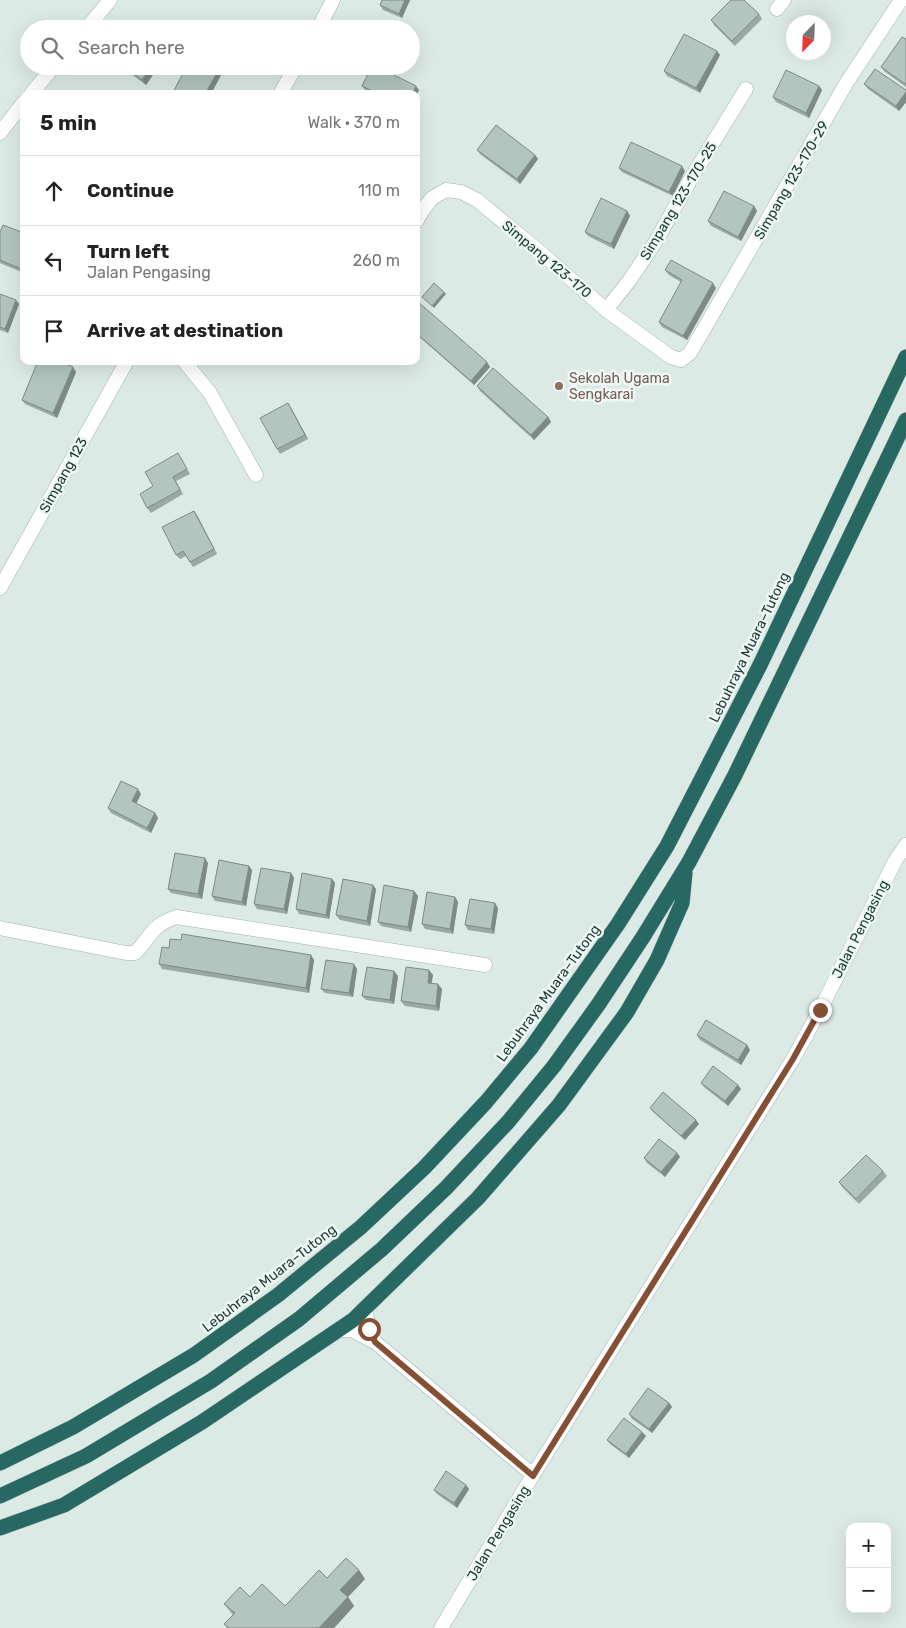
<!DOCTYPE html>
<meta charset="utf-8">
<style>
:root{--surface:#fff;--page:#f6f6f6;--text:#222;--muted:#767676;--line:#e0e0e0}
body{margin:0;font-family:Rubik,sans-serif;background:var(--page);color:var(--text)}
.controls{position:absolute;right:15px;bottom:15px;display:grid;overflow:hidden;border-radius:10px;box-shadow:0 5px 20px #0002}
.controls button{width:45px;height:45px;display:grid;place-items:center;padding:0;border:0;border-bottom:1px solid var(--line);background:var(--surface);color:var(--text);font:25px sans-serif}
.compass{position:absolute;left:786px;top:15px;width:45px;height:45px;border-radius:50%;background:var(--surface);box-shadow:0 5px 20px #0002;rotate:203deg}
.stop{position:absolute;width:15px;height:15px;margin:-11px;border:4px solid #854f33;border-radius:50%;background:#fff}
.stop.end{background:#854f33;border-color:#fff;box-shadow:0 1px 5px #0008}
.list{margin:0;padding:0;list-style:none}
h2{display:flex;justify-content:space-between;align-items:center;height:65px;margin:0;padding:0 20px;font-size:21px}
h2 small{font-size:16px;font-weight:400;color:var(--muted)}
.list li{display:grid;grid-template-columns:32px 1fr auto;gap:15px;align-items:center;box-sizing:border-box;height:70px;padding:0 20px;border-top:1px solid var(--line)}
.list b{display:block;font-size:19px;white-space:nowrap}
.list p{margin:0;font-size:16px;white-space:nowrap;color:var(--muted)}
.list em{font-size:16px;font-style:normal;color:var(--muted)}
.icon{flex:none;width:28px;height:28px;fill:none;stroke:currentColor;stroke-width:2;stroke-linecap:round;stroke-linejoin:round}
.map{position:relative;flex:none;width:906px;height:1628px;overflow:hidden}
.search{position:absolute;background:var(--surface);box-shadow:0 5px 20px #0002;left:20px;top:20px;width:400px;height:55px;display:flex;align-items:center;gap:12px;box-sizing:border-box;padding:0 18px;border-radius:28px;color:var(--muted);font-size:19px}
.panel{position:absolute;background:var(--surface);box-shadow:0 5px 20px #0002;left:20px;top:90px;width:400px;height:275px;border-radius:10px}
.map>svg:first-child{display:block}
</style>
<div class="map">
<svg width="906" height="1628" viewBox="0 0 906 1628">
<rect width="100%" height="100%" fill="#dceae6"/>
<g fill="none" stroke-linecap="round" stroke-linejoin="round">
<g stroke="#9fb2ae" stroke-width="15">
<g id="street">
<path d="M 777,9 L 784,0"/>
<path d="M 86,29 L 110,0"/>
<path d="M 318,29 L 333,0"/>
<path d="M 31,94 L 54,66"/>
<path d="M 280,94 L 296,66"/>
<path d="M 0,133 L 24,102"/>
<path d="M 416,222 L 422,211 L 432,198 L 446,190 L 461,192 L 477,200 L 546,257 L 606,310 L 671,357 L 681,360 L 690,353 L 847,82 L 901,0"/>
<path d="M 606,310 L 629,281 L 656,241 L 693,175 L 746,89"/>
<path d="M 184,361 L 210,393 L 256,475"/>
<path d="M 0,588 L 127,361"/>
<path d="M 0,928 L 126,953 L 135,953 C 153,935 149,927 176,917 L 485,965"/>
<path d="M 365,1308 L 369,1329 L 375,1342"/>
<path d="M 338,1330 L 352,1330 L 375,1342 L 533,1475"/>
<path d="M 441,1628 L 533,1475 L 793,1059 L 820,1010 L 895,861 L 906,845"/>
</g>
</g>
<g stroke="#bbc4c3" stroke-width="16">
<g id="highway">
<path d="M 0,1463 L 73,1427 L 194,1355 L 278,1295 L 361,1227 L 424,1168 L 486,1102 L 531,1048 L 618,924 L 667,846 L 760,665 L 906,357"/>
<path d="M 0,1496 L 86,1456 L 211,1381 L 299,1319 L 382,1249 L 446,1188 L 508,1122 L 554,1066 L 598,1005 L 643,937 L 689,862 L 735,775 L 906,420"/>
<path d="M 0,1528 L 64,1505 L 202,1422 L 353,1320 L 478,1198 L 559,1105 L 627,1012 L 657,960 L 682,903 L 685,873"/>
</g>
</g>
<use href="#street" stroke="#fff" stroke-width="14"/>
<use href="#highway" stroke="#276962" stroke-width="15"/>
</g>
<g fill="#99a9a4">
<path d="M 410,0 L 402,18 L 383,10 L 380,5 Z"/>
<path d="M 759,14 L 762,19 L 735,46 L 714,25 L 711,20 Z"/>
<path d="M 906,39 L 906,87 L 884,71 L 881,67 Z"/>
<path d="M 720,55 L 700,93 L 667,76 L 664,71 Z"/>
<path d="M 123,66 L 159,66 L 146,85 L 126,70 Z"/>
<path d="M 864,84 L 906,90 L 906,102 L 899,111 L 868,89 Z"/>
<path d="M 362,86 L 419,90 L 416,96 L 416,94 L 372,94 L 366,91 Z"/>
<path d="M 819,86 L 822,90 L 809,118 L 776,102 L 773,97 Z"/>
<path d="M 477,150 L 535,155 L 538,159 L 520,184 L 480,154 Z"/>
<path d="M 619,168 L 685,171 L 673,196 L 622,172 Z"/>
<path d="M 754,206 L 757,211 L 741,241 L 711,226 L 708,221 Z"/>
<path d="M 627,211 L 630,216 L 614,249 L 588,236 L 585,232 Z"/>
<path d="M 0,232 L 24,233 L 24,273 L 0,263 Z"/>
<path d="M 665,270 L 716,288 L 687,340 L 662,327 L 659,322 L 681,282 L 669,275 Z"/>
<path d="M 0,294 L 19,304 L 8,333 L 0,330 Z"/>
<path d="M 416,302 L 490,367 L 474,385 L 416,334 Z"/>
<path d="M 76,372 L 57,418 L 25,404 L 22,400 Z"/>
<path d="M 477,386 L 548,417 L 551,422 L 534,440 L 480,391 Z"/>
<path d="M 288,403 L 308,439 L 280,454 L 277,449 Z"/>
<path d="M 178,453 L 190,474 L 176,481 L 183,494 L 151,513 L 147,508 L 153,486 Z"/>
<path d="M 194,511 L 217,554 L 193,567 L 186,556 L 180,559 L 176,555 Z"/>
<path d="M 141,794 L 136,804 L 155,813 L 158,818 L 151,833 L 111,813 L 108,808 Z"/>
<path d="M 208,863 L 202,899 L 171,893 L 168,889 Z"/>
<path d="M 252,870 L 246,906 L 215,901 L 212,896 Z"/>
<path d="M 291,873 L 294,878 L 287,914 L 257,909 L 254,904 Z"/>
<path d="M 332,879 L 335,883 L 329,919 L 299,914 L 296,909 Z"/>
<path d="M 376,889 L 370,926 L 340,920 L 336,915 Z"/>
<path d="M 414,891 L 418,896 L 411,932 L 381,926 L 378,922 Z"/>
<path d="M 455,897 L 458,902 L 453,934 L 425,929 L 422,924 Z"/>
<path d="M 498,908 L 494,934 L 468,930 L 465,925 Z"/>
<path d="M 181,940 L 311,955 L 314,960 L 309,993 L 162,969 L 159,964 Z"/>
<path d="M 357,969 L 353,997 L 325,993 L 321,989 Z"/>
<path d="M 433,975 L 431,983 L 442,989 L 439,1011 L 405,1006 L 401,1001 Z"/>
<path d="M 398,976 L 394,1004 L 366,1000 L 362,996 Z"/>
<path d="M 697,1035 L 747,1045 L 750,1050 L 741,1065 L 700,1040 Z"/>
<path d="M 701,1083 L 738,1085 L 741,1089 L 728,1106 L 704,1087 Z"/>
<path d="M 650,1108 L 699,1124 L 685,1140 L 653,1112 Z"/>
<path d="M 677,1153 L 680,1157 L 665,1177 L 647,1163 L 644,1158 Z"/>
<path d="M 883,1171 L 887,1176 L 859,1204 L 842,1187 L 839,1182 Z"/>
<path d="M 669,1403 L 672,1407 L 652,1433 L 632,1419 L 629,1414 Z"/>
<path d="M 642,1432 L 646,1436 L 629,1458 L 610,1444 L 607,1440 Z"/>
<path d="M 466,1485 L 469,1489 L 457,1508 L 437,1494 L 434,1490 Z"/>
<path d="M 327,1578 L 365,1579 L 348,1597 L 354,1606 L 334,1628 L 227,1628 L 224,1624 L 233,1615 L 224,1604 L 250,1597 L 285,1606 Z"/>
</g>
<g fill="#7d8a86">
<path d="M 405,0 L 410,0 L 402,18 L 399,14 Z"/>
<path d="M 717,51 L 720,55 L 700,93 L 696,88 Z"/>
<path d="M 152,66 L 159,66 L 146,85 L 142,80 Z"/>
<path d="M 221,66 L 226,66 L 211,94 L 205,94 Z"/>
<path d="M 416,86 L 419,90 L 416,96 L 416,94 L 412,94 Z"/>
<path d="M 819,86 L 822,90 L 809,118 L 806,113 Z"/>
<path d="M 906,92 L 906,102 L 899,111 L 896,106 Z"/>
<path d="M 535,155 L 538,159 L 520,184 L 517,179 Z"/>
<path d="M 682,166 L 685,171 L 673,196 L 669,192 Z"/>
<path d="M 754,206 L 757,211 L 741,241 L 738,237 Z"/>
<path d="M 627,211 L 630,216 L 614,249 L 611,244 Z"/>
<path d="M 713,283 L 716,288 L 687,340 L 683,336 Z"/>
<path d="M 444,292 L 446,294 L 434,308 L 432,306 Z"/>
<path d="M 16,300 L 19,304 L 8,333 L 5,329 Z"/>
<path d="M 487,362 L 490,367 L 474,385 L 471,381 Z"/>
<path d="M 73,367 L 76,372 L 57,418 L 53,413 Z"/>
<path d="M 288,403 L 291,408 L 308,439 L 305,435 Z"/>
<path d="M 548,417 L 551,422 L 534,440 L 531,435 Z"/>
<path d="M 194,511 L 197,515 L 217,554 L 214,549 Z"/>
<path d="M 138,789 L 141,794 L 135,806 L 132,801 Z"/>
<path d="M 155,813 L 158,818 L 151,833 L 147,828 Z"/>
<path d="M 205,858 L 208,863 L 202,899 L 198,894 Z"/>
<path d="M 249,866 L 252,870 L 246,906 L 242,902 Z"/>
<path d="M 291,873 L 294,878 L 287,914 L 284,909 Z"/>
<path d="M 332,879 L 335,883 L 329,919 L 326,915 Z"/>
<path d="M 373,885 L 376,889 L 370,926 L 367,921 Z"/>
<path d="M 414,891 L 418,896 L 411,932 L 408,927 Z"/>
<path d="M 455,897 L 458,902 L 453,934 L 450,929 Z"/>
<path d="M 495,903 L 498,908 L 494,934 L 491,929 Z"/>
<path d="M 311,955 L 314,960 L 309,993 L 306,988 Z"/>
<path d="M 354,964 L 357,969 L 353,997 L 349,993 Z"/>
<path d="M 429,970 L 433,975 L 431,987 L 428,983 Z"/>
<path d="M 394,971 L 398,976 L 394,1004 L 390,1000 Z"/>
<path d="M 438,984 L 442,989 L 439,1011 L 436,1006 Z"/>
<path d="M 747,1045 L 750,1050 L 741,1065 L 738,1060 Z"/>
<path d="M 738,1085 L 741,1089 L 728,1106 L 725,1101 Z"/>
<path d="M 696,1120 L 699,1124 L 685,1140 L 681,1136 Z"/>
<path d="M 677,1153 L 680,1157 L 665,1177 L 661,1172 Z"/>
<path d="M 669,1403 L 672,1407 L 652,1433 L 649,1429 Z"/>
<path d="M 642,1432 L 646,1436 L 629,1458 L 626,1454 Z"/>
<path d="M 466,1485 L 469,1489 L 457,1508 L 454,1503 Z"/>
<path d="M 359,1570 L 365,1579 L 346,1599 L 340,1590 Z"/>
<path d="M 348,1597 L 354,1606 L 334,1628 L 319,1628 Z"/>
</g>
<g fill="#b2c5bf" stroke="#7d8a86">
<path d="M 382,0 L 405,0 L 399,14 L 380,5 Z"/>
<path d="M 731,0 L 744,0 L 759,14 L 732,41 L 711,20 Z"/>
<path d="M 684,34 L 717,51 L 696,88 L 664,71 Z"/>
<path d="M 902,37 L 906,39 L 906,82 L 905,84 L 881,67 Z"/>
<path d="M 123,66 L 152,66 L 142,80 Z"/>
<path d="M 187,66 L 221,66 L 205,94 L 172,94 Z"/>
<path d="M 372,66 L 376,66 L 416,86 L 412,94 L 378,94 L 362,86 Z"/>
<path d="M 875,69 L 906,90 L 906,92 L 896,106 L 864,84 Z"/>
<path d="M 786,70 L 819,86 L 806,113 L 773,97 Z"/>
<path d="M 496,125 L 535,155 L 517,179 L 477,150 Z"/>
<path d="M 631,142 L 682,166 L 669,192 L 619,168 Z"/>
<path d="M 724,191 L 754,206 L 738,237 L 708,221 Z"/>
<path d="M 601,198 L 627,211 L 611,244 L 585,232 Z"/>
<path d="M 3,225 L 24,233 L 24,270 L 0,260 L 0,232 Z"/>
<path d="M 671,260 L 713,283 L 683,336 L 659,322 L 682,280 L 665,270 Z"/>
<path d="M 434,283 L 444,292 L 432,306 L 422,297 Z"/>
<path d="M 0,294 L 16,300 L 5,329 L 0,327 Z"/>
<path d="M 417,301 L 487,362 L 471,381 L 416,333 L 416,302 Z"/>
<path d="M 38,361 L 59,361 L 73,367 L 53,413 L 22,400 Z"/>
<path d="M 493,368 L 548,417 L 531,435 L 477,386 Z"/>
<path d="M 288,403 L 305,435 L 277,449 L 260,418 Z"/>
<path d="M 178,453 L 187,469 L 173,477 L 180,490 L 147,508 L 140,494 L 153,486 L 145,472 Z"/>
<path d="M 194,511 L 214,549 L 190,562 L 183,551 L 176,555 L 162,527 Z"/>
<path d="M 121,781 L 138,789 L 132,801 L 155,813 L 147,828 L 108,808 Z"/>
<path d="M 175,853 L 205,858 L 198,894 L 168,889 Z"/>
<path d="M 219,860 L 249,866 L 242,902 L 212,896 Z"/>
<path d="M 261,868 L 291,873 L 284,909 L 254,904 Z"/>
<path d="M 302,873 L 332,879 L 326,915 L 296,909 Z"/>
<path d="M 343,879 L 373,885 L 367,921 L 336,915 Z"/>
<path d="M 384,885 L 414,891 L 408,927 L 378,922 Z"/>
<path d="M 427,892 L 455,897 L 450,929 L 422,924 Z"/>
<path d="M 470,899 L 495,903 L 491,929 L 465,925 Z"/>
<path d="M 182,934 L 311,955 L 306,988 L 159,964 L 162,947 L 169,948 L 170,939 L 181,940 Z"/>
<path d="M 326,960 L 354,964 L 349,993 L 321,989 Z"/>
<path d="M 367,967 L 394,971 L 390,1000 L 362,996 Z"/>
<path d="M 406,967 L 429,970 L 428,983 L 438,984 L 436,1006 L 401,1001 Z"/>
<path d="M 706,1020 L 747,1045 L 738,1060 L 697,1035 Z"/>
<path d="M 713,1066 L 738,1085 L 725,1101 L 701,1083 Z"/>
<path d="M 663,1092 L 696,1120 L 681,1136 L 650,1108 Z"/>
<path d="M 659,1139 L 677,1153 L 661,1172 L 644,1158 Z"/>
<path d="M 866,1155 L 883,1171 L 856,1199 L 839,1182 Z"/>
<path d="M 648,1388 L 669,1403 L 649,1429 L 629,1414 Z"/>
<path d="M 624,1418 L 642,1432 L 626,1454 L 607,1440 Z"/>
<path d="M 446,1471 L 466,1485 L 454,1503 L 434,1490 Z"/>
<path d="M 346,1558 L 359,1570 L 340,1590 L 348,1597 L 319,1628 L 229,1628 L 224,1624 L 235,1613 L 224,1604 L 240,1587 L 250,1597 L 262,1584 L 285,1606 L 319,1570 L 327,1578 Z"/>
</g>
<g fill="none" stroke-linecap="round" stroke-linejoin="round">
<path stroke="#854f33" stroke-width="6" d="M 369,1329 L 375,1342 L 533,1476 L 793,1059 L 820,1010"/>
</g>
<circle fill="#8d6e63" stroke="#edf7f3" stroke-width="2" cx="559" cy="386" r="5"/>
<g text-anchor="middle" stroke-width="5" stroke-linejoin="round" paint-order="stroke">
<g font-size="14" fill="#1d3a36" stroke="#edf7f3">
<text transform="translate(791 180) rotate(-60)" y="5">Simpang 123-170-29</text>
<text transform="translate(678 201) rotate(-59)" y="5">Simpang 123-170-25</text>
<text transform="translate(547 259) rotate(40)" y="5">Simpang 123-170</text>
<text transform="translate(63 475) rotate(-61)" y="5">Simpang 123</text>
<text transform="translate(749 647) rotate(-64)" y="5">Lebuhraya Muara–Tutong</text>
<text transform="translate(860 929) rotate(-63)" y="5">Jalan Pengasing</text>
<text transform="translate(548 993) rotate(-54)" y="5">Lebuhraya Muara–Tutong</text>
<text transform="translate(269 1278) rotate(-38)" y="5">Lebuhraya Muara–Tutong</text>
<text transform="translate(498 1533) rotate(-59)" y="5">Jalan Pengasing</text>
</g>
<g font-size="14" fill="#785e54" stroke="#edf7f3" text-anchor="start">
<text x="569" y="383">Sekolah Ugama<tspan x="569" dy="16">Sengkarai</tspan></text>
</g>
</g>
</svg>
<div class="controls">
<button>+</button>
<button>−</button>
</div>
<svg class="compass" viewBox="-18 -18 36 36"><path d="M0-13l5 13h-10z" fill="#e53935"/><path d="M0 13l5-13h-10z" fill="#767676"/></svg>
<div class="stop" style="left:369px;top:1329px"></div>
<div class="stop end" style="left:820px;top:1010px"></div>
<div class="search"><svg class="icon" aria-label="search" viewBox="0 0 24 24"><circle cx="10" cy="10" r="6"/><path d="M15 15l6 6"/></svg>Search here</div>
<section class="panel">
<h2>5 min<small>Walk · 370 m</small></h2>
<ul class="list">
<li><svg class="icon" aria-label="ahead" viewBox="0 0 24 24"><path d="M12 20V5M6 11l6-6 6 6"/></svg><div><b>Continue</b></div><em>110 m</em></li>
<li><svg class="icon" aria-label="left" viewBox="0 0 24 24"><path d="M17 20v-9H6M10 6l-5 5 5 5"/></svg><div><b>Turn left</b><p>Jalan Pengasing</p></div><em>260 m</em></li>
<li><svg class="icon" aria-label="arrive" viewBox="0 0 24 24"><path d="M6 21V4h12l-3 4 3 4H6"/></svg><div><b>Arrive at destination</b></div></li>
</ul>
</section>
</div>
